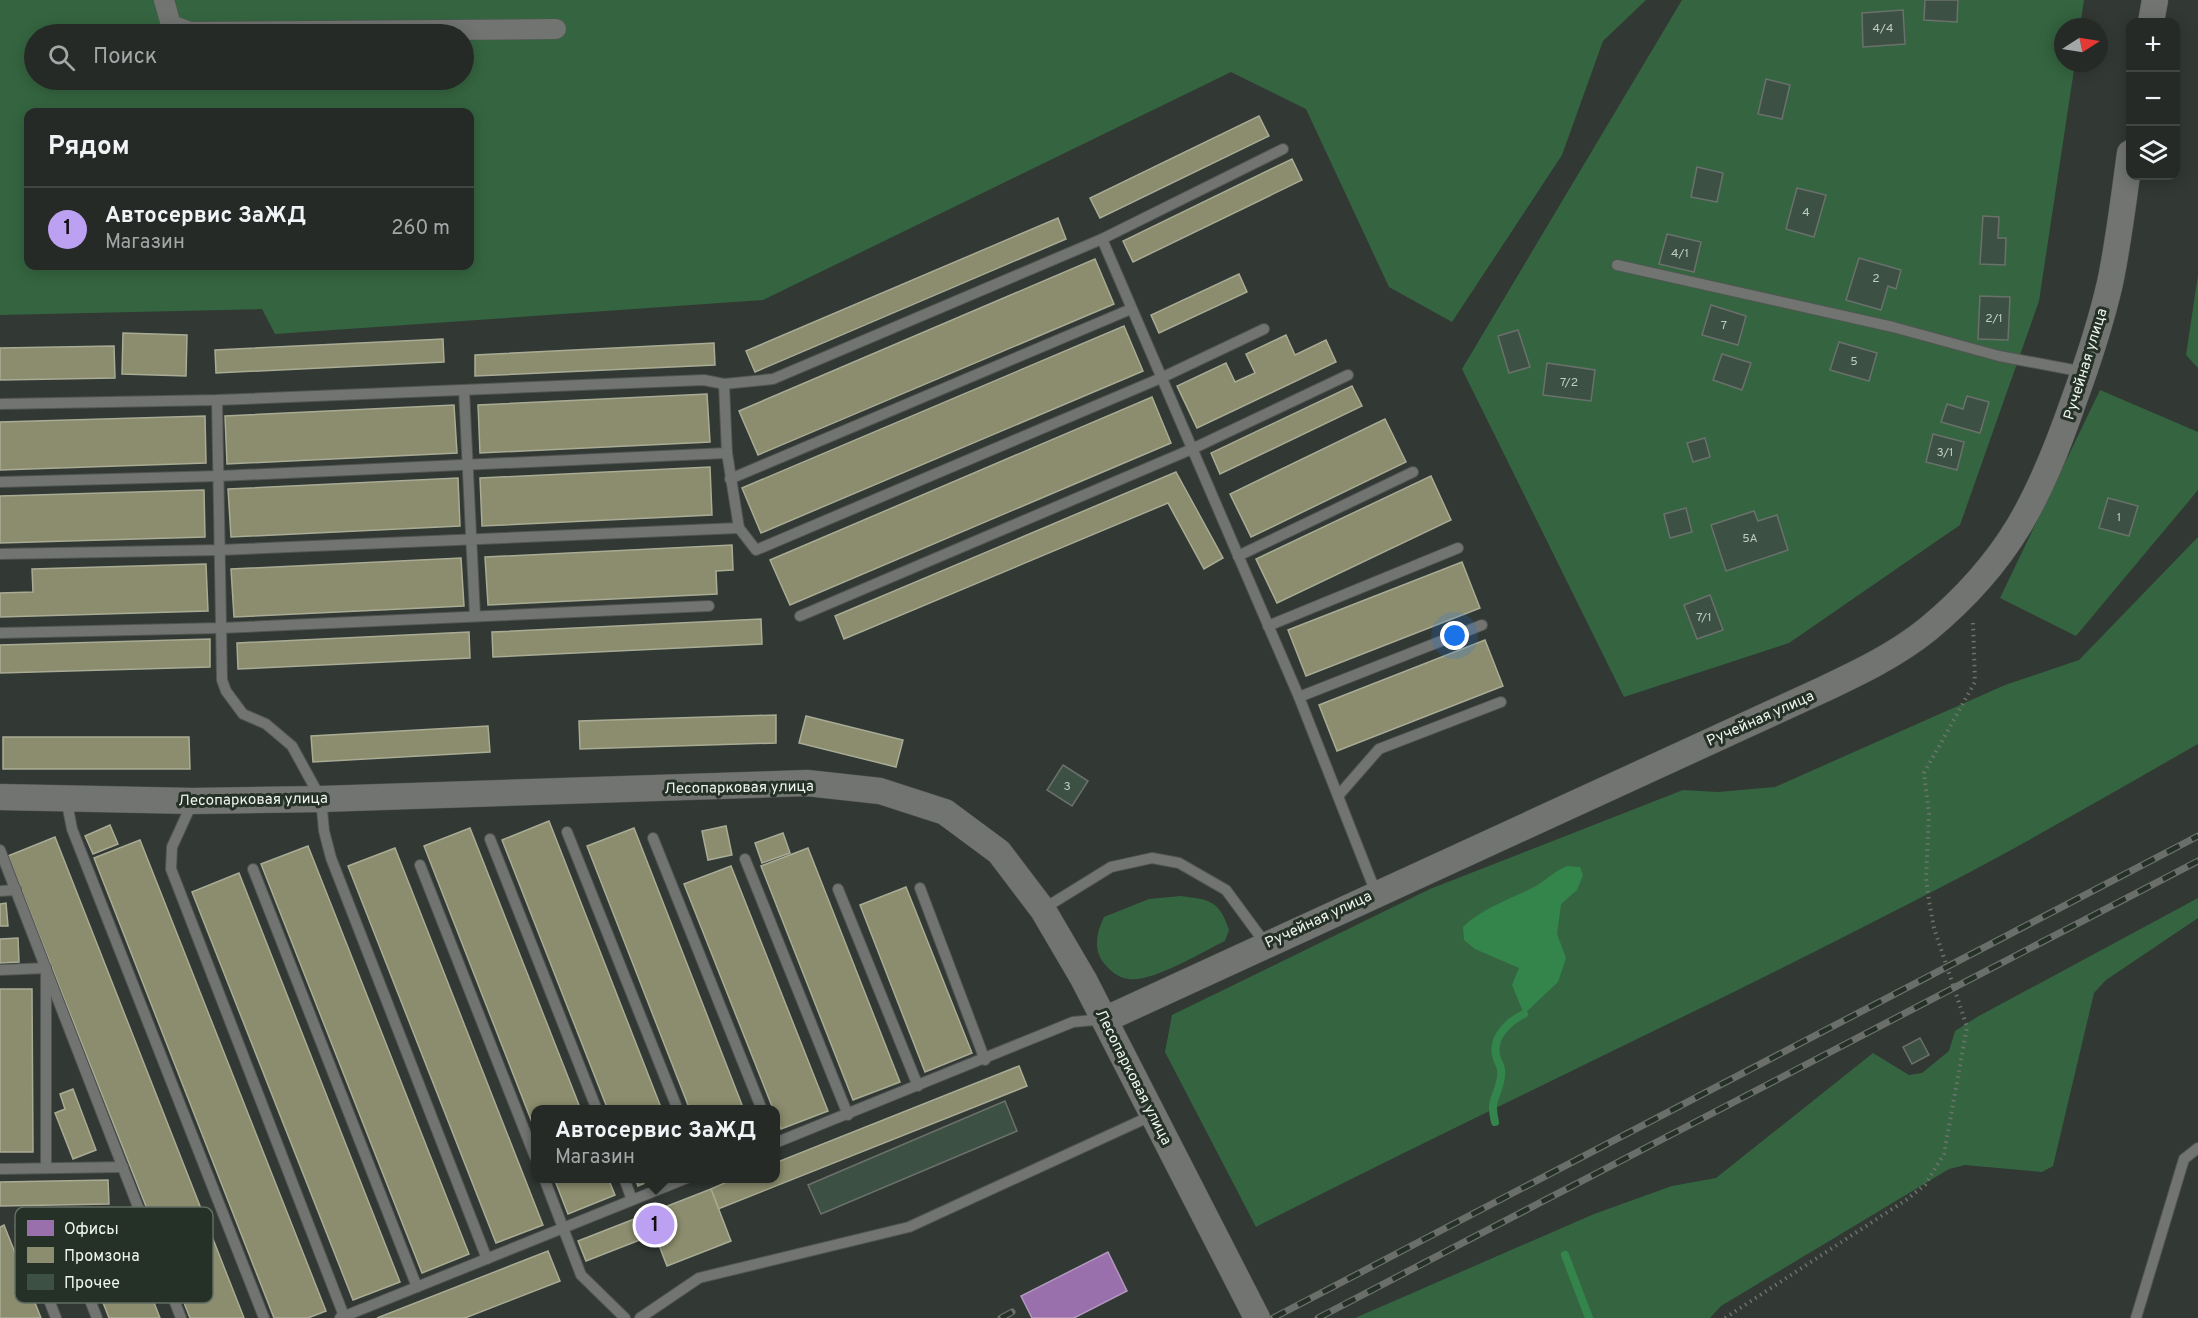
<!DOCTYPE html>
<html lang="ru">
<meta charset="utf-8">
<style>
:root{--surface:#262a26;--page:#323632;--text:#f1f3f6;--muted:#a4a7a7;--line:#424643;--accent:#bca0f2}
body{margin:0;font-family:Overpass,sans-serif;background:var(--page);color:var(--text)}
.controls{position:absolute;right:18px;top:18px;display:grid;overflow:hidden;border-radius:12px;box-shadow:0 3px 15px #0003}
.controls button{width:54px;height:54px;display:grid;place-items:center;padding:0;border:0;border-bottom:2px solid var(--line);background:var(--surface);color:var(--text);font:30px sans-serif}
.compass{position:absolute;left:2054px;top:18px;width:54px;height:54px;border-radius:50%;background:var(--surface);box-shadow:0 3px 15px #0003;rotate:78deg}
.you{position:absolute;left:1455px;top:636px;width:21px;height:21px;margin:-15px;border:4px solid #fff;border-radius:50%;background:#1a73e8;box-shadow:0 0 0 9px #1a73e833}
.badge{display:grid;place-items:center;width:39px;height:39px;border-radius:50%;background:var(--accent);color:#111;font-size:20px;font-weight:700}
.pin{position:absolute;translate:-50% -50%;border:3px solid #fff;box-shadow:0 2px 6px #0006}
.popup{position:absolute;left:531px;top:1105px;width:249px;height:78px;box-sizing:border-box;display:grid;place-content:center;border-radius:12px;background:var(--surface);filter:drop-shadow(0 2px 4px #0005);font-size:20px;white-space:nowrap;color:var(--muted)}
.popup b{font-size:22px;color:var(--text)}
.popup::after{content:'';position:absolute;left:50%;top:100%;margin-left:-12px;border:12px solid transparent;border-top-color:var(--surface)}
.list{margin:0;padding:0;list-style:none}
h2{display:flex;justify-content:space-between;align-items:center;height:78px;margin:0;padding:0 24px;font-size:26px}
h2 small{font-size:20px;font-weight:400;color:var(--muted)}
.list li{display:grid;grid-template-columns:39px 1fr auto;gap:18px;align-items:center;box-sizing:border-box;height:84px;padding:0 24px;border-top:2px solid var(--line)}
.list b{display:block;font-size:22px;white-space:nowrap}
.list p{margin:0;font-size:20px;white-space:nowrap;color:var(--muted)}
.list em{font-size:20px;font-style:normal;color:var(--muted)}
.icon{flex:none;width:33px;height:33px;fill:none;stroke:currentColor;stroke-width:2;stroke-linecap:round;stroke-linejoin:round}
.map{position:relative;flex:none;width:2198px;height:1318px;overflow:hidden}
.search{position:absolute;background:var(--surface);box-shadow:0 3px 15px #0003;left:24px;top:24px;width:450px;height:66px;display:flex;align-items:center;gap:15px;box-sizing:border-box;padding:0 21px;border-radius:33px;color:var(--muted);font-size:22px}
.panel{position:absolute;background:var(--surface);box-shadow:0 3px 15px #0003;left:24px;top:108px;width:450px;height:162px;border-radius:12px}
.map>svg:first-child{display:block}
</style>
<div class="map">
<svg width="2198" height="1318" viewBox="0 0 2198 1318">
<rect width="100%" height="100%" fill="#323833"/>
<g fill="#356540" fill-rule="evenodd">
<path d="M 0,0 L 1646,0 L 1603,41 L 1562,155 L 1452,322 L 1389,287 L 1306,109 L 1231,72 L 763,300 L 275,334 L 262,309 L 0,315 ZM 34,34 L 464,34 L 464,80 L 34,80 ZM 28,112 L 470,112 L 470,266 L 28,266 Z"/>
<path d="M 1682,0 L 2084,0 L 2080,27 L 2063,27 L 2063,63 L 2075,63 L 2039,301 L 1960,525 L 1789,643 L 1624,697 L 1462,369 Z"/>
<path d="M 2198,275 L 2198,368 L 2186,355 Z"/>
<path d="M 2100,390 L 2198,432 L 2198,490 L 2076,636 L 2000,598 Z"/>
<path d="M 2198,537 L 2198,744 C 2115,791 2032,840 1947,884 C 1719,1003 1485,1110 1256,1227 L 1165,1052 L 1172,1015 L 1430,889 L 1683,790 L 1718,792 L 1775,787 L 2005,685 L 2079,660 Z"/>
<path d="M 1181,896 C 1210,900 1219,900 1229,930 L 1225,941 C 1204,951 1151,983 1129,979 C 1118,978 1110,971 1103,962 C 1093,948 1097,931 1104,917 L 1149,899 Z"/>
<path d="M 2198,898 L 2198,918 L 2106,980 L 2094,993 L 2053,1166 L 2042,1172 L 1965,1165 L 1949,1169 L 1721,1306 L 1710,1318 L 1355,1318 L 1594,1214 L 1672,1186 L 1716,1178 L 1873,1053 L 1909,1075 L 1922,1073 L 1949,1051 L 1955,1031 L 1977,1017 Z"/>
</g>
<path fill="#34854b" d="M 1567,866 L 1580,867 L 1583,875 L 1577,890 L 1561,904 L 1557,934 L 1566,958 L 1558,982 L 1524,1014 L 1512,985 L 1519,968 L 1475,949 L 1464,940 L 1463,927 C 1482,908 1511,899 1534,887 C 1547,880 1551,873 1567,866 Z"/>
<path fill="#9970ab" stroke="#b298bf" stroke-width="1.5" d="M 1108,1252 L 1127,1291 L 1074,1318 L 1032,1318 L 1021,1296 Z"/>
<g fill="#8c8c6e" stroke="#a9ac95" stroke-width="1.5">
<path d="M 1259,116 L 1269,136 L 1100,218 L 1090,198 Z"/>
<path d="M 1292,159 L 1302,180 L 1133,262 L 1123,241 Z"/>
<path d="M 1058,218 L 1066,239 L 755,372 L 746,351 Z"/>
<path d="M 1095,259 L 1114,304 L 758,455 L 739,411 Z"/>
<path d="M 1239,274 L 1247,292 L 1159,333 L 1151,315 Z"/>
<path d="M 1124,326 L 1143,371 L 761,533 L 742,488 Z"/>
<path d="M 123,333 L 187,335 L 186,376 L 122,374 Z"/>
<path d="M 1286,335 L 1295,355 L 1326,340 L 1336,362 L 1197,428 L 1177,386 L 1226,363 L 1235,382 L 1255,373 L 1246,354 Z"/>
<path d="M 443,339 L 444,362 L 216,373 L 215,350 Z"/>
<path d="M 714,343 L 715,365 L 475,376 L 475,355 Z"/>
<path d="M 114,346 L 115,378 L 0,380 L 0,348 Z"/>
<path d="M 1352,386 L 1362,406 L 1220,474 L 1211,453 Z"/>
<path d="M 707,394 L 710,442 L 480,453 L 478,405 Z"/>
<path d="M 1152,397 L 1171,443 L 790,605 L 770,560 Z"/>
<path d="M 454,405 L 457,453 L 227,464 L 225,416 Z"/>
<path d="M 205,416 L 206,463 L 0,470 L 0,422 Z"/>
<path d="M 1385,419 L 1406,462 L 1251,537 L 1230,494 Z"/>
<path d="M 710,467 L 712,515 L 482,526 L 480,478 Z"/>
<path d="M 1176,472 L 1223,558 L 1204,569 L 1168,503 L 844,639 L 835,616 Z"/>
<path d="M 1431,476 L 1451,520 L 1277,603 L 1256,559 Z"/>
<path d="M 458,478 L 460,526 L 231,537 L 228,489 Z"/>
<path d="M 204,490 L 205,537 L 0,543 L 0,496 Z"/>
<path d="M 732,545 L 733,570 L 716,571 L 717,594 L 488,605 L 485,557 Z"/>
<path d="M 461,558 L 464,606 L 234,617 L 231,569 Z"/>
<path d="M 1462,562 L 1480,608 L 1306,676 L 1288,630 Z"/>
<path d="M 206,564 L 208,611 L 0,617 L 0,593 L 33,592 L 32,569 Z"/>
<path d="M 761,619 L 762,644 L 493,657 L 492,632 Z"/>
<path d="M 469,632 L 470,658 L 238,669 L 237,643 Z"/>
<path d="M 210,639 L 210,667 L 0,673 L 0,645 Z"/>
<path d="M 1485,640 L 1503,686 L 1337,751 L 1319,705 Z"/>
<path d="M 776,715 L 776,743 L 580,749 L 579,721 Z"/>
<path d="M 806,716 L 903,740 L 896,767 L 799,743 Z"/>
<path d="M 488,726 L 490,752 L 313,762 L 311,736 Z"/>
<path d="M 3,737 L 189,737 L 190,769 L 3,769 Z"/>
<path d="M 549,821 L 662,1110 L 608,1110 L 502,840 Z"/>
<path d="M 110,825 L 118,844 L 93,854 L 85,836 Z"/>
<path d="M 726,826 L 732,855 L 708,860 L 702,831 Z"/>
<path d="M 470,828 L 581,1110 L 535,1110 L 535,1130 L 424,846 Z"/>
<path d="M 634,828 L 744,1110 L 690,1110 L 587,846 Z"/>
<path d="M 783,833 L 790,853 L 762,863 L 755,843 Z"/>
<path d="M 55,837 L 244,1318 L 190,1318 L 8,856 Z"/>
<path d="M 140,840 L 326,1311 L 308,1318 L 274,1318 L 94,858 Z"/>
<path d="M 308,846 L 469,1254 L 422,1273 L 261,864 Z"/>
<path d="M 395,848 L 543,1225 L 496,1243 L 348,866 Z"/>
<path d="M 808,848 L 900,1082 L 853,1100 L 761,866 Z"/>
<path d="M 731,866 L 828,1111 L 781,1129 L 684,884 Z"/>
<path d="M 239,873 L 400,1282 L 353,1300 L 192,892 Z"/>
<path d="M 906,887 L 972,1053 L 925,1072 L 860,905 Z"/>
<path d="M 6,903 L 8,926 L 0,926 L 0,904 Z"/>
<path d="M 18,938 L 19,962 L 0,963 L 0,939 Z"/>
<path d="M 0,989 L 32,989 L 33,1152 L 0,1152 Z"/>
<path d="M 1019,1066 L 1027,1086 L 718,1209 L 711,1189 L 736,1178 L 775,1178 L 775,1163 Z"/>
<path d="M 73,1089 L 96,1150 L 73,1159 L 55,1113 L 65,1109 L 60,1094 Z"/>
<path d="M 554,1178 L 608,1178 L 615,1195 L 568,1214 Z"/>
<path d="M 635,1178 L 657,1178 L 638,1186 Z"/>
<path d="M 108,1180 L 109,1204 L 0,1206 L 0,1182 Z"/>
<path d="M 711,1189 L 731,1241 L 667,1266 L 647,1214 Z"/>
<path d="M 119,1213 L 160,1318 L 109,1318 L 75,1230 Z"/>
<path d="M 647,1214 L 655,1234 L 586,1261 L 578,1241 Z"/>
<path d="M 4,1225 L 41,1318 L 0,1318 L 0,1227 Z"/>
<path d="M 548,1251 L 560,1281 L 465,1318 L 377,1318 Z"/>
</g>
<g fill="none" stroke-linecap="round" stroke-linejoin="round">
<g stroke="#34854b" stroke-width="8">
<path d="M 1495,1122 C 1489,1098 1498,1098 1501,1077 C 1502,1068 1500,1066 1497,1059 C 1490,1038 1508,1022 1524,1014"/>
<path d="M 1565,1255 L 1589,1318"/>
</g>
</g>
<g fill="#3c5143" stroke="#6b706c" stroke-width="1.5">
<path d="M 1925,0 L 1958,0 L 1957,22 L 1924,20 Z"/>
<path d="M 1903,10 L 1905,44 L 1863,47 L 1862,13 Z"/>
<path d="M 1766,79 L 1790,85 L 1782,119 L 1758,114 Z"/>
<path d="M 1697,167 L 1723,173 L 1717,202 L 1691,197 Z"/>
<path d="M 1797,188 L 1826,195 L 1814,237 L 1786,229 Z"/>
<path d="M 1983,216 L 1999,217 L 1998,238 L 2006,238 L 2005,265 L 1980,264 Z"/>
<path d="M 1667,234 L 1701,242 L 1694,272 L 1659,264 Z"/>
<path d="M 1859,258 L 1901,270 L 1896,289 L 1888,286 L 1881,310 L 1846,300 Z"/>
<path d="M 1980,296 L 2010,297 L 2008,340 L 1978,339 Z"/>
<path d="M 1711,305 L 1746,316 L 1738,345 L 1702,335 Z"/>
<path d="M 1518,330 L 1530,367 L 1509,373 L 1498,336 Z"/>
<path d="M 1839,342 L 1877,353 L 1869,381 L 1830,370 Z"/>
<path d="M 1722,354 L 1751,363 L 1742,390 L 1713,380 Z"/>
<path d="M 1547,363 L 1595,370 L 1591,401 L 1543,395 Z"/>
<path d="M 1967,396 L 1989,402 L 1980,433 L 1941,422 L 1947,404 L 1963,409 Z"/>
<path d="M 1933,434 L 1964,442 L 1957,470 L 1926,462 Z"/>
<path d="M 1705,438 L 1710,457 L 1693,462 L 1687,443 Z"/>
<path d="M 2108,498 L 2138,506 L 2129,536 L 2099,528 Z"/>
<path d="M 1686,508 L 1692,532 L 1670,538 L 1664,514 Z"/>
<path d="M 1754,511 L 1758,521 L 1777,515 L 1788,550 L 1726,571 L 1711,525 Z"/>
<path d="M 1710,595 L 1723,630 L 1697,639 L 1684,605 Z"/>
<path d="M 1063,765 L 1088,781 L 1072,806 L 1047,790 Z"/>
<path d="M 1920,1038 L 1929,1055 L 1912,1064 L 1903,1047 Z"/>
<path d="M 1005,1101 L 1017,1131 L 821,1214 L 808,1185 Z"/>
</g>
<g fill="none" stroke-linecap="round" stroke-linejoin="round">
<g stroke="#515552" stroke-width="12">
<g id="service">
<path d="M 1102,239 L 1299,697 L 1376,893"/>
<path d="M 1617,265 L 1893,327 L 1999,356 L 2084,372"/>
<path d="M 724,384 L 727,453 L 739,528 L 756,550 L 1161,378 L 1264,329"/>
<path d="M 464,390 L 475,616"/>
<path d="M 217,400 L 222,680 L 226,691 L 243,714 L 266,724 L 292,746 L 321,799 L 324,831 L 331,858 L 487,1259"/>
<path d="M 0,404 L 217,400 L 704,380 L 724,384 L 773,379 L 1102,239 L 1283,149"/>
<path d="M 730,479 L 1131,309"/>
<path d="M 0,482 L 219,476 L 727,453"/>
<path d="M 0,554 L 220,550 L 739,528"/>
<path d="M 1238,556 L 1413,472"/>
<path d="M 800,616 L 1192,449 L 1348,375"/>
<path d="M 1268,626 L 1458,548"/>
<path d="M 0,633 L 221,628 L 709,606"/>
<path d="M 1299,697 L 1482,625"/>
<path d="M 1338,796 L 1379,749 L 1501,702"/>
<path d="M 66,798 L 72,829 L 264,1318"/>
<path d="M 193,801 L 172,847 L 171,869 L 344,1316"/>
<path d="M 567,832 L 678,1110"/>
<path d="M 653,838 L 762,1110"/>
<path d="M 490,839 L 597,1110"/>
<path d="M 0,850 L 181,1318"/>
<path d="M 745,859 L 848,1115"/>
<path d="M 420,865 L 535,1157"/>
<path d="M 253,869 L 417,1287"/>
<path d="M 920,888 L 985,1060"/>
<path d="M 838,889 L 918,1086"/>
<path d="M 0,891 L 16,890"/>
<path d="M 1043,909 L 1111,867 L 1152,858 L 1179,863 L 1226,890 L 1265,943"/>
<path d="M 0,970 L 46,968 L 46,1168"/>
<path d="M 775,1143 L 1073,1022 L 1105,1019"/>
<path d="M 0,1169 L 123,1167"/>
<path d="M 544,1178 L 581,1275 L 625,1318"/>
<path d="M 624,1178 L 632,1200"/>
<path d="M 20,1226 L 56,1318"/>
<path d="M 64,1234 L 97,1318"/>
<path d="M 340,1318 L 687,1178"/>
<path d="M 640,1318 L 699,1278 L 909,1227 L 1153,1115"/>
<path d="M 2136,1318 L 2184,1159 L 2198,1148"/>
</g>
</g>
<g stroke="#515552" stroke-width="21">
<path id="minor" d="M 164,0 L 171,25 L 190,32 L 556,29"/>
</g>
<g stroke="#515552" stroke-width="27">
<g id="tertiary">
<path d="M 2151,22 L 2155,0"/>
<path d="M 0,797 L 193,801 L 321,799 L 807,783 L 880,791 L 945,812 L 999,852 L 1043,910 L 1084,980 L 1257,1318"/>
<path d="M 1106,1019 L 1822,690 C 1858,673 1896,655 1928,629 C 2009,562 2040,498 2074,400 C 2088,362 2101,322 2110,283 C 2119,240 2124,196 2130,153"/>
</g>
</g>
<path stroke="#6e726f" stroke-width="4" stroke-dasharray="1.5 4.5" stroke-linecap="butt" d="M 1725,1318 L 1906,1200 L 1925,1185 L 1944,1154 L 1967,1027 L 1934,928 L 1929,901 L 1926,878 L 1929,814 L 1924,773 L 1975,682 L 1973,623"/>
<use href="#service" stroke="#717471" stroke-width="10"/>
<use href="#minor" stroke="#717471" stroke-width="20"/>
<use href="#tertiary" stroke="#717471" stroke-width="26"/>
<g stroke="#6a6f6b" stroke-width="7">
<g id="rail">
<path d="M 1001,1318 L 1012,1312"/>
<path d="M 1273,1318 L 2198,836"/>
<path d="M 1318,1318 L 2198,861"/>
</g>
</g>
<use href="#rail" stroke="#253127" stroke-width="4.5" stroke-dasharray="14" stroke-linecap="butt"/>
</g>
<g text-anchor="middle" stroke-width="6" stroke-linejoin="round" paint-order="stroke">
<g font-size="12" fill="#c2ccc4">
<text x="1883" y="32">4/4</text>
<text x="1806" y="216">4</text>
<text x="1680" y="257">4/1</text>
<text x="1876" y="282">2</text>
<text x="1994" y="322">2/1</text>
<text x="1724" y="329">7</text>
<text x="1854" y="365">5</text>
<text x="1569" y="386">7/2</text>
<text x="1945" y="456">3/1</text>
<text x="2119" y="521">1</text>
<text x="1750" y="542">5А</text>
<text x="1704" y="621">7/1</text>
<text x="1067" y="790">3</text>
</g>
<g font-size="15" fill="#eef5ef" stroke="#253127">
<text transform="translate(2085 364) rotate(-73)" y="5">Ручейная улица</text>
<text transform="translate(1760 718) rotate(-24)" y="5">Ручейная улица</text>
<text transform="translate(739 787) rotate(-1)" y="5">Лесопарковая улица</text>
<text transform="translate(253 799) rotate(-1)" y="5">Лесопарковая улица</text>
<text transform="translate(1318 919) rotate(-25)" y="5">Ручейная улица</text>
<text transform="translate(1134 1077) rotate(63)" y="5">Лесопарковая улица</text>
</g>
</g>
<rect x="15" y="1207" width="198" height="96" rx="9" fill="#253127" stroke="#616c63" stroke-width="1.5"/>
<rect x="27" y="1220" width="27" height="16" fill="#9970ab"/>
<rect x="27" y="1247" width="27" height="16" fill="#8c8c6e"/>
<rect x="27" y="1274" width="27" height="16" fill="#3c5143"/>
<g font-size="16" fill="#eef5ef">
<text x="64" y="1234">Офисы</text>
<text x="64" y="1261">Промзона</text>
<text x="64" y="1288">Прочее</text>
</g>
</svg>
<div class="controls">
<button>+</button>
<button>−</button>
<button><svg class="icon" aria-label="layers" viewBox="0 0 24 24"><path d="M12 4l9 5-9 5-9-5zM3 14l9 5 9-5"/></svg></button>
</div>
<svg class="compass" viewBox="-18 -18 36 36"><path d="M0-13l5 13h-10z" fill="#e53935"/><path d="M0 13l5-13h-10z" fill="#a4a7a7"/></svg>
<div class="you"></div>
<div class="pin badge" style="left:655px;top:1225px">1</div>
<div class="popup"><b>Автосервис ЗаЖД</b>Магазин</div>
<div class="search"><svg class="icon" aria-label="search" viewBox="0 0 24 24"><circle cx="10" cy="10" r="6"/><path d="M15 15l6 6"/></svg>Поиск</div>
<section class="panel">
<h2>Рядом<small></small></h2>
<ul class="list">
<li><span class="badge">1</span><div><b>Автосервис ЗаЖД</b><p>Магазин</p></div><em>260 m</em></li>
</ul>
</section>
</div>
